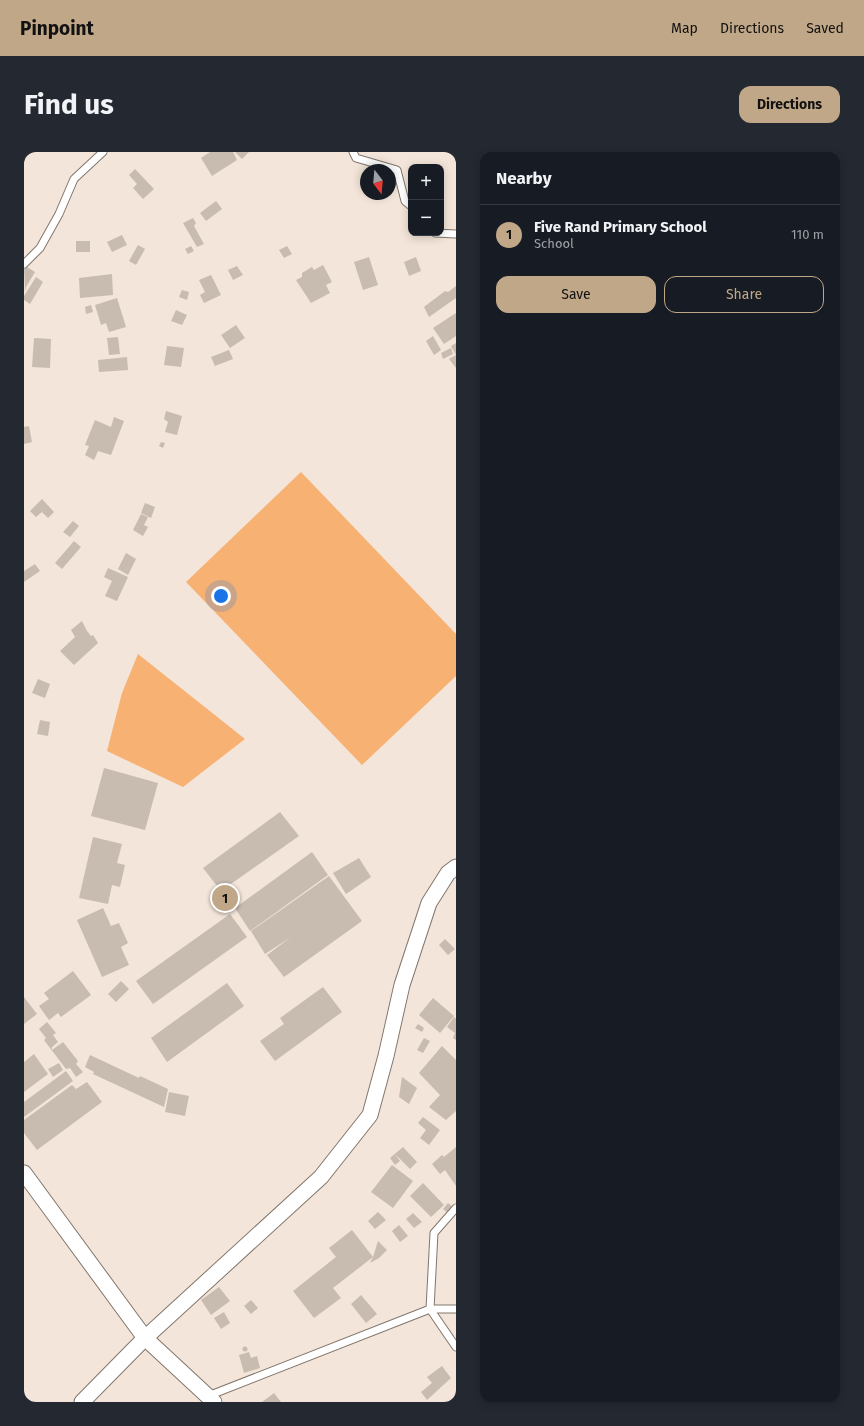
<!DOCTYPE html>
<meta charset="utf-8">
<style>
:root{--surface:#171b24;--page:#242831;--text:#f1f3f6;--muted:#9ea1a6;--line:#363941;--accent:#c0a788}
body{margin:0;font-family:"Fira Sans",sans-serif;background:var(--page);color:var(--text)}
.controls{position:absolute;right:12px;top:12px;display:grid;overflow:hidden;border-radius:8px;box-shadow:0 2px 10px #0003}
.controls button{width:36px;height:36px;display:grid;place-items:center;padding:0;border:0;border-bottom:1px solid var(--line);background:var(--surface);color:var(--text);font:20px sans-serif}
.compass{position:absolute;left:336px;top:12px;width:36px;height:36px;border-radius:50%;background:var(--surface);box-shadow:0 2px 10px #0003;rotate:164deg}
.you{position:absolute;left:197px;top:444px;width:14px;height:14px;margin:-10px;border:3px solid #fff;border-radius:50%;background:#1a73e8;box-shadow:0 0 0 6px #1a73e833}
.badge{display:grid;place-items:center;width:26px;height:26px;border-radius:50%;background:var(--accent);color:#111;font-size:13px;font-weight:700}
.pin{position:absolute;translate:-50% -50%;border:2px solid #fff;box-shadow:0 1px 4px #0006}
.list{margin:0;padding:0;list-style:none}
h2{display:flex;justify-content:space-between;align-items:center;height:52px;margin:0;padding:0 16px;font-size:17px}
h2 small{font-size:13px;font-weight:400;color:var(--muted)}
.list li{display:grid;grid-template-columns:26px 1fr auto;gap:12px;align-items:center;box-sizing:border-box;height:60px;padding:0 16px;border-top:1px solid var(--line)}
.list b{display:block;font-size:15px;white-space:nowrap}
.list p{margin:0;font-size:13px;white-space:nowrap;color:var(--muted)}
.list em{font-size:13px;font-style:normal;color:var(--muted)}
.actions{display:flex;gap:8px;padding:12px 16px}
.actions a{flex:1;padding:9px 0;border:1px solid var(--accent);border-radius:12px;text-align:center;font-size:14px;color:var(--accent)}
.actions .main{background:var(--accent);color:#111}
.map{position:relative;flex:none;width:432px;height:1250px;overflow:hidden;border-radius:12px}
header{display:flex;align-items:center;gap:24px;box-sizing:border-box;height:56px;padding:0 20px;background:var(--accent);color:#111}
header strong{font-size:19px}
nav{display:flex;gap:22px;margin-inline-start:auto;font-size:14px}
.intro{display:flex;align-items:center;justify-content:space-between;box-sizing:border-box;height:96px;padding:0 24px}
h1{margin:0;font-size:28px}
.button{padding:10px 18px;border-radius:12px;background:var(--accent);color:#111;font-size:14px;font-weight:700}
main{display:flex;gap:24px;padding:0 24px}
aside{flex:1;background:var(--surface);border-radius:12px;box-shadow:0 2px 10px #0003}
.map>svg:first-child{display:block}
</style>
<header>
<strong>Pinpoint</strong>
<nav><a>Map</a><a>Directions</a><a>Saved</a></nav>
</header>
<div class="intro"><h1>Find us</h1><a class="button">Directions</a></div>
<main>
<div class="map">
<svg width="432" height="1250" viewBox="0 0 432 1250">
<rect width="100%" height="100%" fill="#f3e5d9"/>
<g fill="#f6b173">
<path d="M 277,320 L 432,482 L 432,524 L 338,613 L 162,430 Z"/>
<path d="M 114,502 L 221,587 L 159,635 L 83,599 L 98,541 Z"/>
</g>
<g fill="#c8bbb0">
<path d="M 186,0 L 209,0 L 213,8 L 188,24 L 177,6 Z"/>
<path d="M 211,0 L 225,0 L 218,7 Z"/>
<path d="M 111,17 L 130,37 L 119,47 L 109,36 L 113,32 L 105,23 Z"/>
<path d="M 192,49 L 198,57 L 182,69 L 176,61 Z"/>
<path d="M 169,66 L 172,71 L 170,74 L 180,92 L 173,95 L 159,71 Z"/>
<path d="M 98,83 L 103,93 L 88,100 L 83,90 Z"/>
<rect x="52" y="89" width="14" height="11"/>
<path d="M 114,93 L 121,97 L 112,113 L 105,109 Z"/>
<path d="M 167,94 L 170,99 L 164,102 L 161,97 Z"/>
<path d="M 263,94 L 268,102 L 260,106 L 255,98 Z"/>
<path d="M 345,105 L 354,133 L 339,138 L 330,110 Z"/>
<path d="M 392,105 L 397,119 L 385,124 L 380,110 Z"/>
<path d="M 0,113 L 11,120 L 2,135 L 1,140 Z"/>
<path d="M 299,113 L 308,130 L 302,133 L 306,141 L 287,151 L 272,128 L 278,125 L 278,121 L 288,115 L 290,118 Z"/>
<path d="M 213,114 L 219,123 L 209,128 L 204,118 Z"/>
<path d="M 88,122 L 89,143 L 56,146 L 55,126 Z"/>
<path d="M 187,123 L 197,143 L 180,151 L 176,143 L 181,140 L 175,128 Z"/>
<path d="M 12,125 L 19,130 L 6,152 L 0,148 L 0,144 Z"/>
<path d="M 432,134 L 432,146 L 405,165 L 400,155 L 421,139 L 424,140 Z"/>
<path d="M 158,138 L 165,140 L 163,148 L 155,145 Z"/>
<path d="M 93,146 L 102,175 L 85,180 L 82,171 L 77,173 L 71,153 Z"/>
<path d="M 67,153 L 69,160 L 62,162 L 61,155 Z"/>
<path d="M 152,158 L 163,163 L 158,173 L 147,169 Z"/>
<path d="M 432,161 L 432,184 L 420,192 L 409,176 Z"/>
<path d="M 212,173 L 221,186 L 206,196 L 197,183 Z"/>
<path d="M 409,184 L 417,198 L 410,203 L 402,189 Z"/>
<path d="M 94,185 L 96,202 L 85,203 L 83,186 Z"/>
<path d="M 10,186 L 27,187 L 26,216 L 8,215 Z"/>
<path d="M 432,191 L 432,216 L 425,207 L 432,203 L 427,194 Z"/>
<path d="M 143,194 L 160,196 L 157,215 L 140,213 Z"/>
<path d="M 427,196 L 429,202 L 419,207 L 417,201 Z"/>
<path d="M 205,198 L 209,207 L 191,214 L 187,205 Z"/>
<path d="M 103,205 L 104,218 L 75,220 L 74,208 Z"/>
<path d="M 142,259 L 158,264 L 153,283 L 141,280 L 144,270 L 140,267 Z"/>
<path d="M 90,265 L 100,269 L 87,303 L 74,299 L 70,308 L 61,303 L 65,294 L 61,293 L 71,268 L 87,275 Z"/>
<path d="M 5,274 L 8,290 L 0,292 L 0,275 Z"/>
<path d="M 137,290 L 141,291 L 139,296 L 135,294 Z"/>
<path d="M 18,347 L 30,360 L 24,366 L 18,360 L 12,365 L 6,359 Z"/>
<path d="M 121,351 L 131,355 L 127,366 L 117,361 Z"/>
<path d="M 117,362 L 124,365 L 120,373 L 124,375 L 119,384 L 109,378 Z"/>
<path d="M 49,369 L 55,374 L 46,385 L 39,380 Z"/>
<path d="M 50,389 L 57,395 L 38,417 L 31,411 Z"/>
<path d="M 102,401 L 112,407 L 104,423 L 94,417 Z"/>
<path d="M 11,412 L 16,419 L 0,430 L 0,419 Z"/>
<path d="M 84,416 L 104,425 L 93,449 L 81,444 L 88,429 L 80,425 Z"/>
<path d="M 58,469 L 63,479 L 67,484 L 69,483 L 74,491 L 50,513 L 36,499 L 51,485 L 47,478 Z"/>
<path d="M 14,527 L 26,532 L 21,546 L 8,541 Z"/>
<path d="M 16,568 L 26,570 L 24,584 L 13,582 Z"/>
<path d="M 80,616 L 134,631 L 121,678 L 67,664 Z"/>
<path d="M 256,660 L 275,684 L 197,739 L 179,716 Z"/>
<path d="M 69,685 L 98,692 L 93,711 L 101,713 L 96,735 L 88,733 L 84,752 L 55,746 Z"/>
<path d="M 288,700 L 304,723 L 226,779 L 211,756 Z"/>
<path d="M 335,706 L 347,725 L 322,742 L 309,721 Z"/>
<path d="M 305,724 L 338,769 L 260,825 L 243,803 L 267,785 L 241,802 L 227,779 Z"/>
<path d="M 79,756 L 87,774 L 95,771 L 104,791 L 97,795 L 105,813 L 78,825 L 53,768 Z"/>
<path d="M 206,762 L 223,785 L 129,852 L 112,829 Z"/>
<path d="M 421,787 L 431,797 L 424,803 L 415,793 Z"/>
<path d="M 49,819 L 67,843 L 37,865 L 34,861 L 25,868 L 15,854 L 25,847 L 20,841 Z"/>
<path d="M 97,829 L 105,837 L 92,850 L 84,842 Z"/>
<path d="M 203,831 L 220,854 L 143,910 L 127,886 Z"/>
<path d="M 299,835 L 318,860 L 251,909 L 236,889 L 260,872 L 256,866 Z"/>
<path d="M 0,845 L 13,862 L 0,872 Z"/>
<path d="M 409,846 L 430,864 L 416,881 L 395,863 Z"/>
<path d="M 430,865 L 432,867 L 432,888 L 429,886 L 431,881 L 423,875 Z"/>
<path d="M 23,870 L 32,881 L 29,883 L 34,890 L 28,895 L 28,898 L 39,890 L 54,909 L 52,912 L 59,920 L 52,925 L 46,916 L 42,917 L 20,888 L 22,886 L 15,877 Z"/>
<path d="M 394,872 L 400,876 L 398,880 L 391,876 Z"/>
<path d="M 400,886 L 406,889 L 399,901 L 393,898 Z"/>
<path d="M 418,894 L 432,908 L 432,959 L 422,968 L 405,955 L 416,943 L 395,921 Z"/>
<path d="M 10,902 L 24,922 L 0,940 L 0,910 Z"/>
<path d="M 66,903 L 115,926 L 116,924 L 144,937 L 140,955 L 69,922 L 70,920 L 61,915 Z"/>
<path d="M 35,911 L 39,918 L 29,925 L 24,917 Z"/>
<path d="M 42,919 L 49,929 L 0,965 L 0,950 Z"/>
<path d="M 378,925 L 393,936 L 385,952 L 375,945 Z"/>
<path d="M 63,930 L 78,950 L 13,998 L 0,981 L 0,968 L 48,933 L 52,937 Z"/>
<path d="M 145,940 L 165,944 L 161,964 L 141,960 Z"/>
<path d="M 399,965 L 416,978 L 405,993 L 396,986 L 402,978 L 394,971 Z"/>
<path d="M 379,995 L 393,1010 L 386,1017 L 371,1002 L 376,1009 L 371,1013 L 366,1006 Z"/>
<path d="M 432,995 L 432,1034 L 421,1018 L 416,1022 L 408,1012 L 418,1003 L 420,1005 Z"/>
<path d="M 368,1013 L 389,1029 L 369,1056 L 347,1040 Z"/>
<path d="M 399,1031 L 420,1053 L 407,1065 L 386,1044 Z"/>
<path d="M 424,1051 L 429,1055 L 424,1061 L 419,1057 Z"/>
<path d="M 354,1060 L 362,1068 L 351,1077 L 344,1069 Z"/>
<path d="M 389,1061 L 398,1070 L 390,1076 L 382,1067 Z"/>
<path d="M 375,1073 L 384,1084 L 376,1090 L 368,1079 Z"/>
<path d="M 328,1078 L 349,1105 L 309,1136 L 317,1146 L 290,1166 L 269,1139 L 312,1105 L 305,1096 Z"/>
<path d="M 354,1089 L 363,1098 L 355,1106 L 346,1111 L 349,1105 Z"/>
<path d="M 195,1135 L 206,1149 L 187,1163 L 177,1148 Z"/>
<path d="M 337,1143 L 353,1162 L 342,1171 L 327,1152 Z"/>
<path d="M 227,1148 L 234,1156 L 227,1162 L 220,1154 Z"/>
<path d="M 200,1160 L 206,1171 L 197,1177 L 190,1166 Z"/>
<circle cx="221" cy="1197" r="2.5"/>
<path d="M 225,1200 L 227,1206 L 233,1204 L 236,1216 L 220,1221 L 215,1203 Z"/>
<path d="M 418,1214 L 427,1226 L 403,1248 L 397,1240 L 408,1231 L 403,1225 Z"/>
<path d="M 250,1241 L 257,1250 L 238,1250 Z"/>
</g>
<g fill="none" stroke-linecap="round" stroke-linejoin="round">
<g stroke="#82766c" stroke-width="9">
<g id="service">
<path d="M 329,0 L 332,6 L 373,18 L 381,49 L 387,54"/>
<path d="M 411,81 L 432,82"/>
<path d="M 0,112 L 16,96 L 35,62 L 50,27 L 79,0"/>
<path d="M 406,1157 L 432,1195"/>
<path d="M 406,1157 L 432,1157"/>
<path d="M 184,1244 L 406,1157 L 410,1081 L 432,1056"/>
</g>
</g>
<g stroke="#82766c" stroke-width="17">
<g id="minor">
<path d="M 0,1021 L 121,1186 L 190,1250"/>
<path d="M 58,1250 L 121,1186 L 297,1025 L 346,963 L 362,904 L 378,833 L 405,751 L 424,721 L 432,715"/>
</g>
</g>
<use href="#service" stroke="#fff" stroke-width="7"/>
<use href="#minor" stroke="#fff" stroke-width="15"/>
</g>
</svg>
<div class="controls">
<button>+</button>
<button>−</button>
</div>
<svg class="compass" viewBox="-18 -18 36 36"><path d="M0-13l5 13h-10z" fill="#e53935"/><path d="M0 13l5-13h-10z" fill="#9ea1a6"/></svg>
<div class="you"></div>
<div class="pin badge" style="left:201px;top:746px">1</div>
</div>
<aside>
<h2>Nearby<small></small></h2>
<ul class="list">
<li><span class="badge">1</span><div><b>Five Rand Primary School</b><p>School</p></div><em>110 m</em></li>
</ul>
<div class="actions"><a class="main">Save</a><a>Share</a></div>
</aside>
</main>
